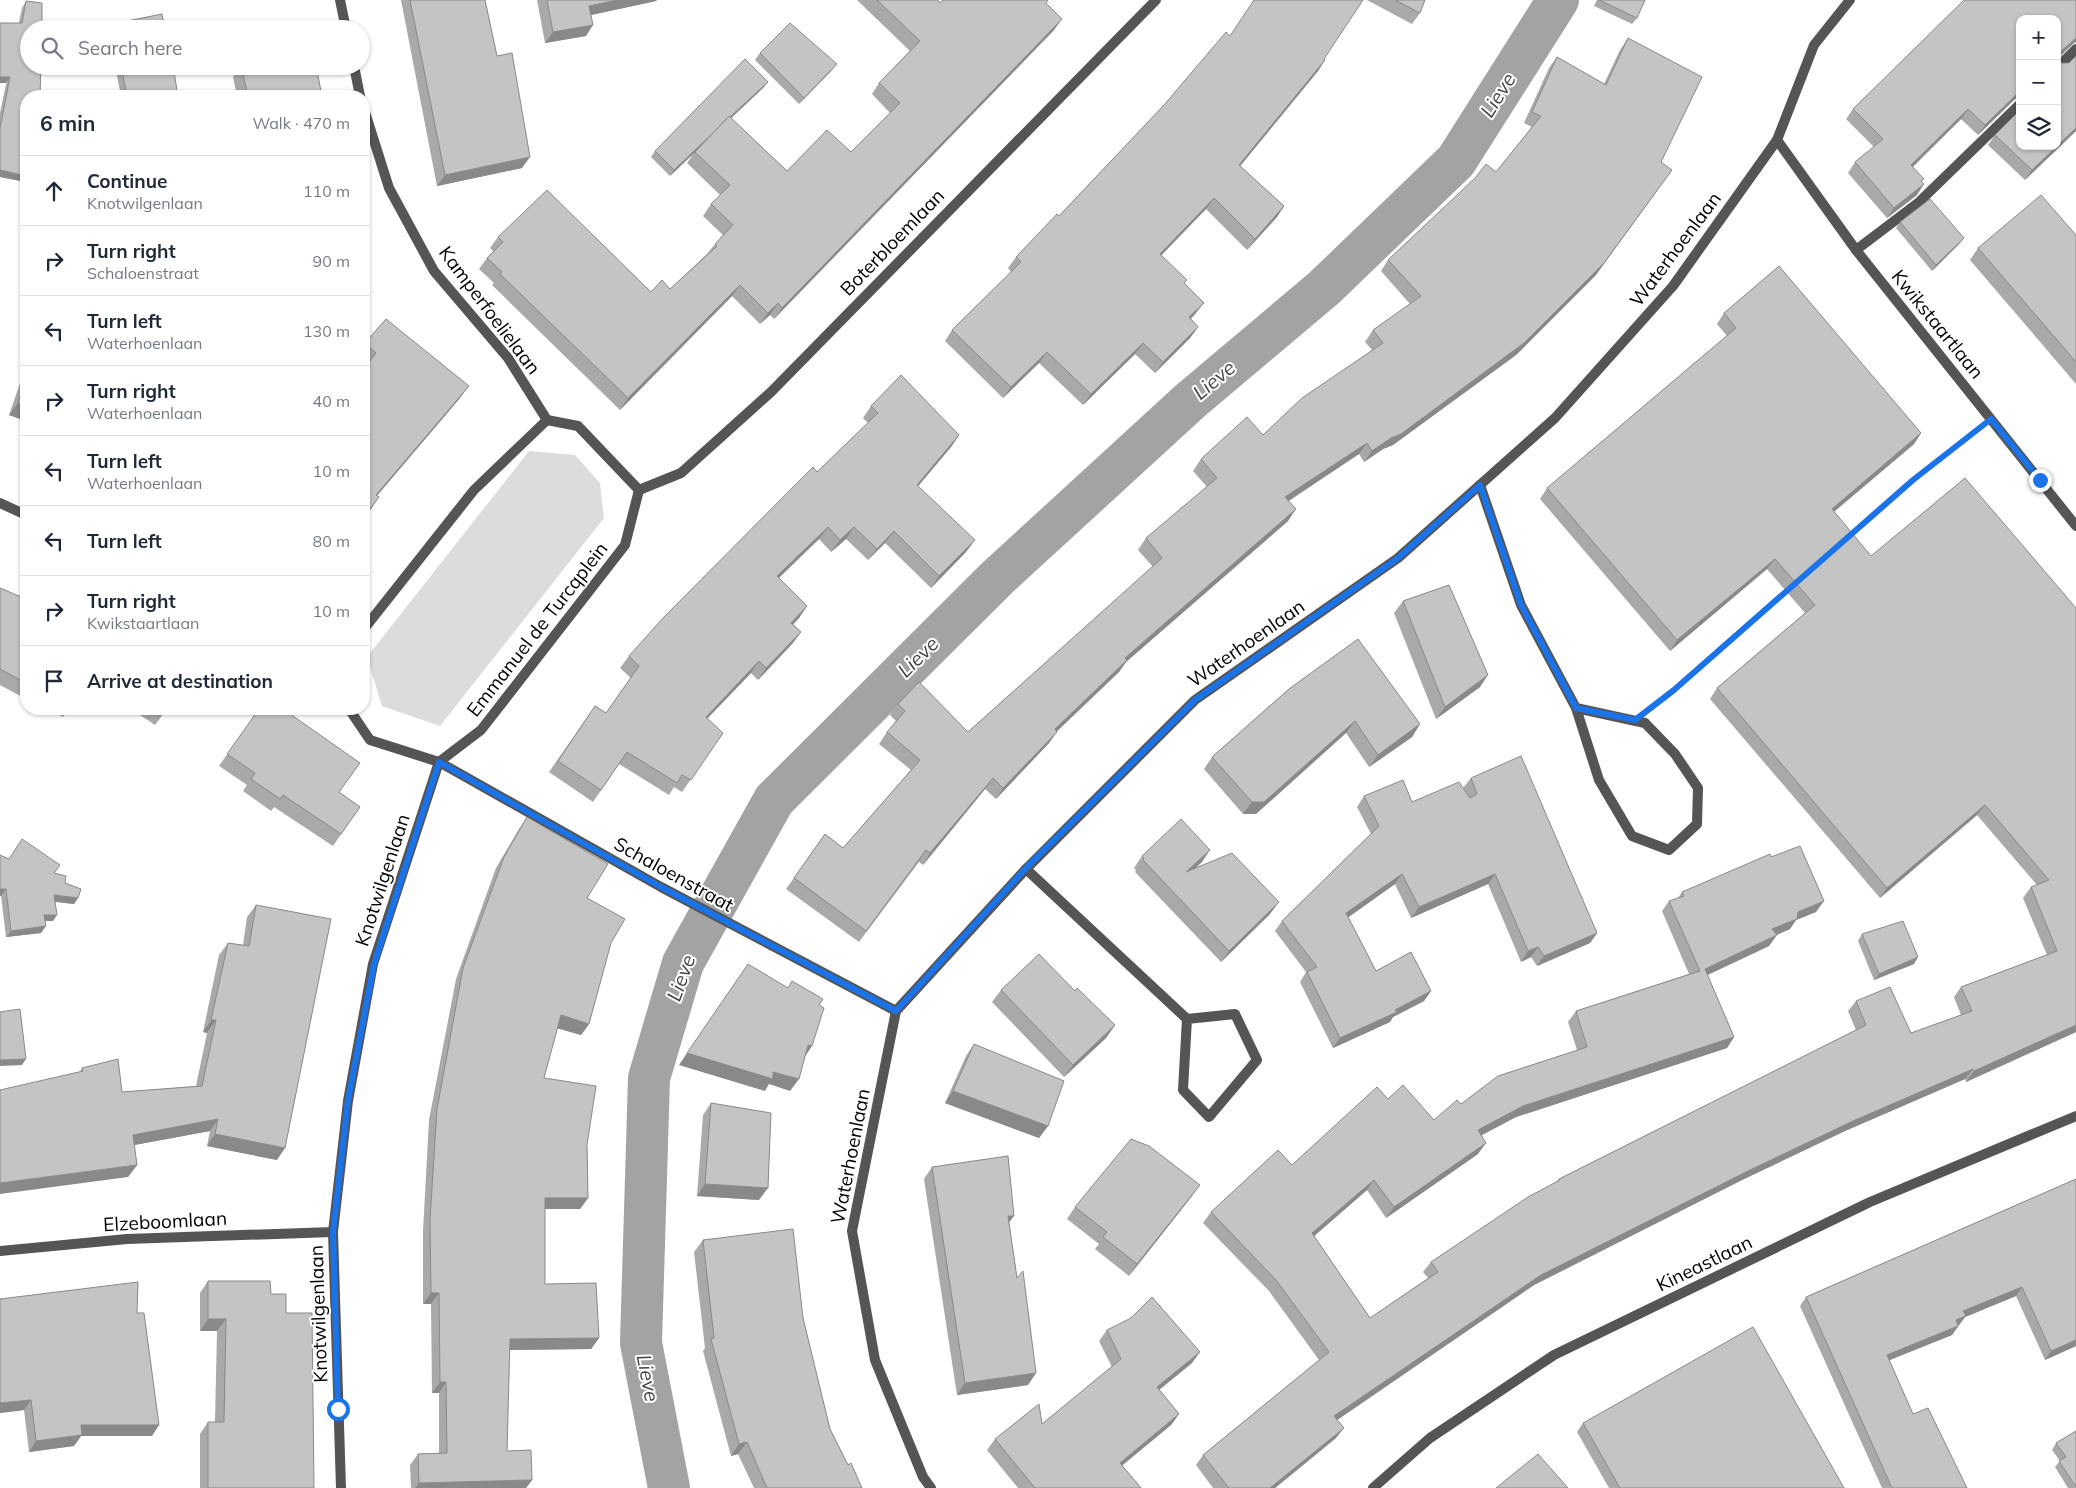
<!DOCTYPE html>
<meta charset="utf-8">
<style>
:root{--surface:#fff;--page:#f2f2f3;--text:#1f2937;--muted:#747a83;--line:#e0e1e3}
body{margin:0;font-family:Mulish,sans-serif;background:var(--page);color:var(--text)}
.controls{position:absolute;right:15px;top:15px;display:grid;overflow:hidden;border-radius:10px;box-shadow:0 1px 4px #0004}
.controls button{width:45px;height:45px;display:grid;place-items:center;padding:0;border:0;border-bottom:1px solid var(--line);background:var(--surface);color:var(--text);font:25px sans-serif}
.stop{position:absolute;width:15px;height:15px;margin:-11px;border:4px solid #1a73e8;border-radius:50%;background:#fff}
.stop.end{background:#1a73e8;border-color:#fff;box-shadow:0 1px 5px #0008}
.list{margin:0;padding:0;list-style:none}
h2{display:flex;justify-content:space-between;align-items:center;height:65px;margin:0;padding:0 20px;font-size:21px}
h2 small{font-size:16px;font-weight:400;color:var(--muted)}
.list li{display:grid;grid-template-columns:32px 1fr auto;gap:15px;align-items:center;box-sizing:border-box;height:70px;padding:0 20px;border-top:1px solid var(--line)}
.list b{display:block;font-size:19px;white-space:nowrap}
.list p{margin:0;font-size:16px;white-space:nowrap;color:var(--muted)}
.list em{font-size:16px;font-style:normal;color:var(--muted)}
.icon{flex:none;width:28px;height:28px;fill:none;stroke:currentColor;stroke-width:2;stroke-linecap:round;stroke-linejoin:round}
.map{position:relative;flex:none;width:2076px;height:1488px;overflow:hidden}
.search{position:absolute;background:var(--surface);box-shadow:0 1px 4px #0004;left:20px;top:20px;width:350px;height:55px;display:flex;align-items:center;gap:12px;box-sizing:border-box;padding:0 18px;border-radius:28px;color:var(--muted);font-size:19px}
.panel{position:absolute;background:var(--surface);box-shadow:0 1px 4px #0004;left:20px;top:90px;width:350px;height:625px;border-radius:20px}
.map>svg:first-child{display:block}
</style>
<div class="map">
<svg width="2076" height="1488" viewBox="0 0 2076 1488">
<rect width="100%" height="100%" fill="#fff"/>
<path fill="#dcdcdc" d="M 529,451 L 575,455 L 600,483 L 604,518 L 440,726 L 382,706 L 367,657 Z"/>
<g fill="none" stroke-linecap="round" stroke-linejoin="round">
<path stroke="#a3a3a3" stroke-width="42" d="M 669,1488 L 641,1343 L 649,1078 L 683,963 L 774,800 L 997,578 L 1190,401 L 1324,288 L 1456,161 L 1558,0"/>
<g stroke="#777" stroke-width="3" stroke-dasharray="1 2.5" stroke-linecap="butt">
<path d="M 1850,534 L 1913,480 L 1971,435"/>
<path d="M 1658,702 L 1787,589"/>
</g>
<g stroke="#555" stroke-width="10">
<path d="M 2057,68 L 2076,49"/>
<path d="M 1856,250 L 1918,203 L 2020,104"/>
</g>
<g stroke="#555" stroke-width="10">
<path d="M 340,0 L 346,29"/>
<path d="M 354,66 L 360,96"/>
<path d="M 364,109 L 389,188 L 434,271 L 508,358 L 547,420"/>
<path d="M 1777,140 L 1856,250 L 2076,526"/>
<path d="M 547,420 L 578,426 L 639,490"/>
<path d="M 1480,485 L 1521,605 L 1576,708 L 1599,780 L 1632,836 L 1669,850 L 1697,824 L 1698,788 L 1675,754 L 1645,723 L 1576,708"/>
<path d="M 639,490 L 681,473 L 771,392 L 1156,0"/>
<path d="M 0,503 L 26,515"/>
<path d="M 364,629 L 474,490 L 547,420"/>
<path d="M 349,709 L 370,740 L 439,762 L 661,887 L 896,1011"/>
<path d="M 439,762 L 481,730 L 625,545 L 639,490"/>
<path d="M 1026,869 L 1187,1019 L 1183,1090 L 1209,1117 L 1257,1060 L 1235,1014 L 1187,1019"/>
<path d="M 0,1251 L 127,1239 L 333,1232"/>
<path d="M 341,1488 L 333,1232 L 348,1101 L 373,964 L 439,762"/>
<path d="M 931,1488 L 923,1477 L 875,1360 L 852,1231 L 896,1011 L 1026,869 L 1195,700 L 1398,558 L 1555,418 L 1673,286 L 1777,140 L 1814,45 L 1850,0"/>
<path d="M 1373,1488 L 1430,1438 L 1554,1355 L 1870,1202 L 2076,1116"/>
</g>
</g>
<g fill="#a9a9a9">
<path d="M 401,0 L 485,0 L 497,56 L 522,168 L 437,186 Z"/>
<path d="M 537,0 L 657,0 L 656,1 L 591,15 L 586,36 L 545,43 Z"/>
<path d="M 857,0 L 938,0 L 940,3 L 1046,3 L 1054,30 L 774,319 L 770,315 L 760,324 L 732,296 L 620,410 L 492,285 L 494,283 L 479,269 L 487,258 L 494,252 L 490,248 L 498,237 L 651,292 L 670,289 L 707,254 L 715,244 L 723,235 L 703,216 L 711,204 L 720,195 L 687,163 L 694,153 L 670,176 L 651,157 L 655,151 L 768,82 L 763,88 L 731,118 L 787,171 L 851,152 L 890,113 L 872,94 L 879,83 L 910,51 Z"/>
<path d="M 1367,0 L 1425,0 L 1420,13 L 1412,24 Z"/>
<path d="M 1597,0 L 1645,0 L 1637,18 L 1632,24 L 1594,6 Z"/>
<path d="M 2076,0 L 2076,43 L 2075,42 L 2058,59 L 2060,63 L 2069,63 L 2076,56 L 2076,131 L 2025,180 L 1988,145 L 1995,135 L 2020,146 L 2057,19 L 2015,99 L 1978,135 L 1961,119 L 1913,167 L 1922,182 L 1917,195 L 1887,218 L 1848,173 L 1855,162 L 1874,147 L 1846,119 L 1853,109 Z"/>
<path d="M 26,1 L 26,182 L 0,177 L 0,113 L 22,8 Z"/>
<path d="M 1230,36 L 1324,59 L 1325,60 L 1318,71 L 1240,166 L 1284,206 L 1277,217 L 1247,250 L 1206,209 L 1161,255 L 1184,283 L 1196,313 L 1191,319 L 1198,327 L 1190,338 L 1155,373 L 1135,354 L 1083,405 L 1039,363 L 1003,398 L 945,341 L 952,330 L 1011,272 L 1008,268 L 1016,257 L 1059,216 Z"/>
<path d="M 1628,38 L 1596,275 L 1516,355 L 1393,445 L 1383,449 L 1364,462 L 1359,454 L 1289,501 L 1288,521 L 1126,662 L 1119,672 L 1056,731 L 1049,743 L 996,799 L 985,789 L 923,865 L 919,862 L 859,942 L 786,889 L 825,834 L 843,848 L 911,770 L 879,744 L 887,732 L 896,721 L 890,715 L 898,704 L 968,732 L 1153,567 L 1138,550 L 1146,538 L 1207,487 L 1193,471 L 1201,459 L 1263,435 L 1372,350 L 1365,342 L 1373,330 L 1410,304 L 1381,271 L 1388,260 L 1496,172 L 1532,127 L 1524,123 L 1549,68 L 1557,57 L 1604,84 L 1620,50 Z"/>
<path d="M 760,53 L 832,70 L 799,104 L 755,60 Z"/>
<path d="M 115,66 L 173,66 L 178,96 L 121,96 Z"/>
<path d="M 240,66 L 316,66 L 322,96 L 237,96 L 233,77 Z"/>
<path d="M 1900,222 L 1964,238 L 1959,244 L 1932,271 L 1896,228 Z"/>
<path d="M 2076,235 L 2076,384 L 1970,260 L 1978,248 Z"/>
<path d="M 1724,313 L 1921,433 L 1914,444 L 1834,512 L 1871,556 L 2076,608 L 2076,1032 L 1966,1082 L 1965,1079 L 1845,1131 L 1742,1180 L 1534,1285 L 1337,1420 L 1336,1438 L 1275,1488 L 1213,1488 L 1196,1465 L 1203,1455 L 1319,1360 L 1269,1291 L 1203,1223 L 1211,1212 L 1292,1165 L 1388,1099 L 1434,1120 L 1461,1104 L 1577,1050 L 1568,1022 L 1576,1011 L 1689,974 L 1662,911 L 1669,901 L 1678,898 L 1682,892 L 1771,857 L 1816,912 L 1796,920 L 1790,929 L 1776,935 L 1769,946 L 1707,975 L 1734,1037 L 1727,1048 L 1516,1117 L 1481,1135 L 1478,1154 L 1386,1218 L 1367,1190 L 1314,1236 L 1370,1318 L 1428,1278 L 1423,1272 L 1431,1262 L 1556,1182 L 1559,1179 L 1856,1030 L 1848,1011 L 1856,1001 L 1911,1033 L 1961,1015 L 1954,997 L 1961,987 L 2047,955 L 2023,898 L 2031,887 L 2037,885 L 1977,815 L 1880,898 L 1710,699 L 1717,688 L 1805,613 L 1767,569 L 1670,651 L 1540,499 L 1547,488 L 1727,336 L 1717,324 Z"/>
<path d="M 386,319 L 460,398 L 377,496 L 371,509 L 364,518 L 364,369 L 367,365 L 364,362 L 364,345 Z"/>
<path d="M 26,366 L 26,421 L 9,415 Z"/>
<path d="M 871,406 L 959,435 L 951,447 L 918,486 L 966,552 L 931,588 L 885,543 L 868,560 L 846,539 L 831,552 L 819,539 L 779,578 L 807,606 L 799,618 L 793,624 L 801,632 L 792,644 L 758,680 L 751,673 L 707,719 L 723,733 L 682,792 L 674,787 L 669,795 L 619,764 L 593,802 L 549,772 L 595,706 L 606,713 L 631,678 L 620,668 L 629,656 L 868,423 L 863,418 Z"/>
<path d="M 0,588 L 26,599 L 26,699 L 0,685 Z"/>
<path d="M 1403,601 L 1480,687 L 1436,719 L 1394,613 Z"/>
<path d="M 1289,689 L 1420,724 L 1412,737 L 1369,767 L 1346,733 L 1256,814 L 1243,814 L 1204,769 L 1212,757 Z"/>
<path d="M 49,709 L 69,709 L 63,717 Z"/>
<path d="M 78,709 L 90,709 L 86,714 Z"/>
<path d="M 131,709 L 167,709 L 155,725 Z"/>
<path d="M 259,709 L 339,792 L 360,807 L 333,846 L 274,807 L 271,811 L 243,791 L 247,785 L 219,766 Z"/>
<path d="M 1471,778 L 1597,933 L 1590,943 L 1537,966 L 1531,957 L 1521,962 L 1488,884 L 1411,918 L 1395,884 L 1348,917 L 1376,971 L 1431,991 L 1424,1001 L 1393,1017 L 1390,1022 L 1333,1048 L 1300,982 L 1306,972 L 1275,931 L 1282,921 L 1371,834 L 1357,807 L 1364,796 L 1412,802 L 1463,788 Z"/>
<path d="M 527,817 L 587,898 L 611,943 L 589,1024 L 581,1035 L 557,1028 L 544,1078 L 587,1145 L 588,1198 L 580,1209 L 545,1209 L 545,1284 L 599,1338 L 591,1349 L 509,1350 L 507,1451 L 532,1480 L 526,1488 L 411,1488 L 410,1465 L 418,1454 L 439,1453 L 439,1393 L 432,1393 L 431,1304 L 423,1304 L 423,1231 L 429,1120 L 456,979 L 496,868 L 519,829 Z"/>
<path d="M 1142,856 L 1202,862 L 1195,868 L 1270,914 L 1221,962 L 1135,872 L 1136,870 L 1134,868 Z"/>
<path d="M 9,859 L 54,873 L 65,883 L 78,898 L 74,904 L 55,902 L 53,921 L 45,921 L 41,933 L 6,937 L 1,896 Z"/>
<path d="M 256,905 L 277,1160 L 207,1146 L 210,1131 L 134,1145 L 137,1165 L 128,1177 L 80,1072 L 82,1068 L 122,1092 L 196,1086 L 207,1033 L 203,1032 L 219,955 L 228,943 L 243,945 L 247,917 Z"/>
<path d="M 1862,934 L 1914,964 L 1874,980 L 1858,941 Z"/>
<path d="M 1001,990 L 1075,991 L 1115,1025 L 1106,1038 L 1064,1077 L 992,1002 Z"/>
<path d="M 974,1044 L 1048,1126 L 1039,1138 L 945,1103 L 966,1056 Z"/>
<path d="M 711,1103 L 759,1200 L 697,1196 L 703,1115 Z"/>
<path d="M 932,1167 L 1009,1222 L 1017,1278 L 1036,1373 L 1028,1385 L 957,1395 L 924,1179 Z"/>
<path d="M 2076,1179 L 2076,1346 L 2045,1360 L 2016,1296 L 1965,1317 L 1952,1335 L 1889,1360 L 1913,1414 L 1967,1488 L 1882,1488 L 1800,1306 L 1806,1297 Z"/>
<path d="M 1192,1196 L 1129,1276 L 1095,1249 L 1099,1244 L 1067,1219 L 1075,1207 Z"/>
<path d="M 703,1240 L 803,1318 L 830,1429 L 848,1465 L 862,1488 L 754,1488 L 738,1454 L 731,1456 L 703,1351 L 705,1348 L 694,1252 Z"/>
<path d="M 208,1281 L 271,1294 L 286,1313 L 314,1488 L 200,1488 L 200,1434 L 208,1422 L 215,1422 L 217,1331 L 200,1331 L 200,1293 Z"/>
<path d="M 0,1299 L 137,1313 L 152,1436 L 81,1436 L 74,1446 L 29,1452 L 24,1410 L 0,1413 Z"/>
<path d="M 1107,1330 L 1192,1363 L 1159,1390 L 1179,1414 L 1171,1425 L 1122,1465 L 1141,1488 L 1018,1488 L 987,1450 L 995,1439 L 1042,1424 L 1112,1367 L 1099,1341 Z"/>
<path d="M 1583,1423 L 1844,1488 L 1609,1488 L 1577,1432 Z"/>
<path d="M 2076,1431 L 2076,1488 L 2068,1488 L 2055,1467 L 2060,1461 L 2052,1450 L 2056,1443 Z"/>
</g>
<g fill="#898989">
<path d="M 618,0 L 657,0 L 656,1 L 582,17 L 589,6 Z"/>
<path d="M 1062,19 L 1054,30 L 774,319 L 782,308 Z"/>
<path d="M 593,25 L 586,36 L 545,43 L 553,32 Z"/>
<path d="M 2076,38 L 2076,43 L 2075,42 L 2057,58 L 2059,53 Z"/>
<path d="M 1325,60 L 1318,71 L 1232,176 L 1239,165 Z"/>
<path d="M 837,64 L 832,70 L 799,104 L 804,98 Z"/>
<path d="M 0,77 L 10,77 L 6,83 L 0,83 Z"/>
<path d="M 768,82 L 763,88 L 670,176 L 674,170 Z"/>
<path d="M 2020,91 L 2020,98 L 2015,99 L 1978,135 L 1985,125 Z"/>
<path d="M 1968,109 L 1961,119 L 1904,175 L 1911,165 Z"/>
<path d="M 2076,128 L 2076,131 L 2025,180 L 2032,170 Z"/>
<path d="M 530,157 L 522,168 L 437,186 L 445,175 Z"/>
<path d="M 0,170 L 26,176 L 26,182 L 0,177 Z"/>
<path d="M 1672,170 L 1596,275 L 1516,355 L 1393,445 L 1383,449 L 1364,462 L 1372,451 Z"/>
<path d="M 1924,184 L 1917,195 L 1887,218 L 1894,208 Z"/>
<path d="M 1214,198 L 1206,209 L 1152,265 L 1160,254 Z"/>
<path d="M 1284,206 L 1277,217 L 1247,250 L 1255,239 Z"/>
<path d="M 1964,238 L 1959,244 L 1932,271 L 1936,265 Z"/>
<path d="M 740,285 L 732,296 L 620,410 L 628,398 Z"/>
<path d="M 778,303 L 770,315 L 760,324 L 768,313 Z"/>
<path d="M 1204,303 L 1196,313 L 1181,328 L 1189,317 Z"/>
<path d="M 1198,327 L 1190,338 L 1155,373 L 1163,362 Z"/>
<path d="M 1143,343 L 1135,354 L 1083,405 L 1091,394 Z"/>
<path d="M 1047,352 L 1039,363 L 1003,398 L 1011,387 Z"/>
<path d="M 469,386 L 460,398 L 367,507 L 376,495 Z"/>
<path d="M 18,403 L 26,406 L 26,421 L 9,415 Z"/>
<path d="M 1921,433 L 1914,444 L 1824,520 L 1832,509 Z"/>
<path d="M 959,435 L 951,447 L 909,497 L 917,485 Z"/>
<path d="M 1367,443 L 1359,454 L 1277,508 L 1285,497 Z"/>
<path d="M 379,497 L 371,509 L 364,518 L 364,517 Z"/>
<path d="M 1296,509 L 1288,521 L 1126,662 L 1119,672 L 1047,741 L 1055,729 L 1125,658 Z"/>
<path d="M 828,527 L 819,539 L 768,588 L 777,576 Z"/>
<path d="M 854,527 L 846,539 L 831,552 L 840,540 Z"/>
<path d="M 894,531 L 885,543 L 868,560 L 877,549 Z"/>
<path d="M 975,540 L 966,552 L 931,588 L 939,576 Z"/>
<path d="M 1775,559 L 1767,569 L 1670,651 L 1677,640 Z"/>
<path d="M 807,606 L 799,618 L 783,635 L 791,623 Z"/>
<path d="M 801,632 L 792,644 L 758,680 L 766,668 Z"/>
<path d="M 759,661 L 751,673 L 697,729 L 706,717 Z"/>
<path d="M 1488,675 L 1480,687 L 1436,719 L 1445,707 Z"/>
<path d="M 1355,721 L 1346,733 L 1256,814 L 1243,814 L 1252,802 Z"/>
<path d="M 1420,724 L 1412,737 L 1369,767 L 1378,755 Z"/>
<path d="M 1057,732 L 1049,743 L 996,799 L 1003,788 Z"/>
<path d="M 993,778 L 985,789 L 923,865 L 930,853 Z"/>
<path d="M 1985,805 L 1977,815 L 1880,898 L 1887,888 Z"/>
<path d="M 1210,850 L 1202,862 L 1178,884 L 1186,872 Z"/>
<path d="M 1402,874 L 1395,884 L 1339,924 L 1346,913 Z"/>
<path d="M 1495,874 L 1488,884 L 1411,918 L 1419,907 Z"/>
<path d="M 0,889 L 6,889 L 1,896 L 0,896 Z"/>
<path d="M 54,895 L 78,898 L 74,904 L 50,901 Z"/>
<path d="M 1824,901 L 1816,912 L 1796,920 L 1790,929 L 1765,940 L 1772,929 L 1798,912 Z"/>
<path d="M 1279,902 L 1270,914 L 1221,962 L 1229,951 Z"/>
<path d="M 44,915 L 57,915 L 53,921 L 40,921 Z"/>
<path d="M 46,926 L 41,933 L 6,937 L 11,931 Z"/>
<path d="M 1597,933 L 1590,943 L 1537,966 L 1544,956 Z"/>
<path d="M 1777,935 L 1769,946 L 1697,980 L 1705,969 Z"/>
<path d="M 1538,947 L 1531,957 L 1521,962 L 1528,951 Z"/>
<path d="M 1918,957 L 1914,964 L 1874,980 L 1879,974 Z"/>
<path d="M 1431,991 L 1424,1001 L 1393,1017 L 1390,1022 L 1333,1048 L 1340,1038 Z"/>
<path d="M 561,1015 L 589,1024 L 581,1035 L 553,1027 Z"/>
<path d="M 211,1020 L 216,1020 L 207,1033 L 203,1032 Z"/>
<path d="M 1115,1025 L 1106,1038 L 1064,1077 L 1073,1065 Z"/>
<path d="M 2076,1025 L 2076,1032 L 1966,1082 L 1974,1071 Z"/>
<path d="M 1734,1037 L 1727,1048 L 1516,1117 L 1471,1141 L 1478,1130 L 1523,1106 Z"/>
<path d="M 808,1045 L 812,1046 L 804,1058 Z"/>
<path d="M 687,1053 L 773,1072 L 799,1079 L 790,1091 L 769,1084 L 765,1091 L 679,1065 Z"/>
<path d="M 26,1059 L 22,1065 L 0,1066 L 0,1060 Z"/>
<path d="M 1973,1069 L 1965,1079 L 1845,1131 L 1742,1180 L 1534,1285 L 1327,1427 L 1334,1416 L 1541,1275 L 1750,1170 L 1853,1121 Z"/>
<path d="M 953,1091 L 1048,1126 L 1039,1138 L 945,1103 Z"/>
<path d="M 218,1119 L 210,1131 L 124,1147 L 133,1135 Z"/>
<path d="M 215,1134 L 285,1148 L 277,1160 L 207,1146 Z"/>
<path d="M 1486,1143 L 1478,1154 L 1386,1218 L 1394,1207 Z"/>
<path d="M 137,1165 L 128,1177 L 0,1194 L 0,1183 Z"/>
<path d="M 1374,1180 L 1367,1190 L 1305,1244 L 1312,1233 Z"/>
<path d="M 705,1184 L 768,1188 L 759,1200 L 697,1196 Z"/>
<path d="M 1200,1185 L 1192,1196 L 1129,1276 L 1137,1264 Z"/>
<path d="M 545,1198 L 588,1198 L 580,1209 L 537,1209 Z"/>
<path d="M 1008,1216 L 1014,1216 L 1005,1228 Z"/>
<path d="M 2022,1287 L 2016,1296 L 1965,1317 L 1959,1325 L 1950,1329 L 1963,1311 Z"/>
<path d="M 431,1293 L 439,1293 L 431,1304 L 423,1304 Z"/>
<path d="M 208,1319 L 226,1319 L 217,1331 L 200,1331 Z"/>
<path d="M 1958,1326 L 1952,1335 L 1880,1364 L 1887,1355 Z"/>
<path d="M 599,1338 L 591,1349 L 502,1350 L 510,1339 Z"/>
<path d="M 2076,1340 L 2076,1346 L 2045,1360 L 2051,1351 Z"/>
<path d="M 1200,1352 L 1192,1363 L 1149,1398 L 1157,1387 Z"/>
<path d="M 1036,1373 L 1028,1385 L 957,1395 L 965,1383 Z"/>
<path d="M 440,1382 L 446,1382 L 439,1393 L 432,1393 Z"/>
<path d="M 31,1400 L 24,1410 L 0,1413 L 0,1403 Z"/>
<path d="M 1179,1414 L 1171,1425 L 1112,1474 L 1120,1463 Z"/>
<path d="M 81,1425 L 159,1425 L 152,1436 L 81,1436 L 74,1446 L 29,1452 L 36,1441 Z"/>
<path d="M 1344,1428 L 1336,1438 L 1275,1488 L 1270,1488 Z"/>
<path d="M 747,1442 L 738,1454 L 731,1456 L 739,1444 Z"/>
<path d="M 532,1480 L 526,1488 L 415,1488 L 419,1483 Z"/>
</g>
<g fill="#c4c4c4" stroke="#898989">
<path d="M 410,0 L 485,0 L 497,56 L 512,53 L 530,157 L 445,175 Z"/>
<path d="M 547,0 L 618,0 L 589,6 L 593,25 L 553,32 Z"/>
<path d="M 877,0 L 938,0 L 940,3 L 943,0 L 1048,0 L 1046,3 L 1062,19 L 782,308 L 778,303 L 768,313 L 740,285 L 628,398 L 500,274 L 502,272 L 487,258 L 503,242 L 498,237 L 547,190 L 651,292 L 662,280 L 670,289 L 717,246 L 715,244 L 733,225 L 711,204 L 730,185 L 695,152 L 729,116 L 787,171 L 827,130 L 851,152 L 900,103 L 879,83 L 920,41 Z"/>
<path d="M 1254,0 L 1363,0 L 1324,59 L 1325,60 L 1239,165 L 1284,206 L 1255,239 L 1214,198 L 1160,254 L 1187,280 L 1184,283 L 1204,303 L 1189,317 L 1198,327 L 1163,362 L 1143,343 L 1091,394 L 1047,352 L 1011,387 L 952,330 L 1021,262 L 1016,257 L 1057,214 L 1059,216 L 1164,105 L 1226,32 L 1230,36 Z"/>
<path d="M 1395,0 L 1425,0 L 1420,13 Z"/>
<path d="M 1599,0 L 1645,0 L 1637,18 Z"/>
<path d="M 1964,0 L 2076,0 L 2076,38 L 2059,53 L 2058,59 L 2060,63 L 2069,63 L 2076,56 L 2076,128 L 2057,146 L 2057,19 L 2020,19 L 2020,91 L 1985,125 L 1968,109 L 1911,165 L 1924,179 L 1921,181 L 1924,184 L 1894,208 L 1855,162 L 1883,139 L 1853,109 Z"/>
<path d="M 26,1 L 42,3 L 42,29 L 29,29 L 29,66 L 41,66 L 40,96 L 26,96 L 26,176 L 0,170 L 0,128 L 10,77 L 0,77 L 0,23 L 22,23 Z"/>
<path d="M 162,14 L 165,29 L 113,29 L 112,24 Z"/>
<path d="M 790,23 L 837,64 L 804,98 L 760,53 Z"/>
<path d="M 1628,38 L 1702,77 L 1661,162 L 1672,170 L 1604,263 L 1524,343 L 1401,434 L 1391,438 L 1372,451 L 1367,443 L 1285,497 L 1296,509 L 1125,658 L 1127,660 L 1055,729 L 1057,732 L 1003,788 L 993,778 L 930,853 L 926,850 L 866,931 L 794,878 L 825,834 L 843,848 L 920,760 L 887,732 L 905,711 L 898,704 L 919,682 L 968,732 L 1162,558 L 1146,538 L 1217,478 L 1201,459 L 1247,417 L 1263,435 L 1302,398 L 1383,343 L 1373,330 L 1421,296 L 1388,260 L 1475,178 L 1486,164 L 1496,172 L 1541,116 L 1532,112 L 1557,57 L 1606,85 Z"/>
<path d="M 745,59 L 768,82 L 730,117 L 729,116 L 713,133 L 674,170 L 655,151 Z"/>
<path d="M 121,66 L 173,66 L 178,96 L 127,96 Z"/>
<path d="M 241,66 L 316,66 L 322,96 L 248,96 Z"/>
<path d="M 2020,110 L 2020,146 L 2057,146 L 2032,170 L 1995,135 Z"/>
<path d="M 2041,195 L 2076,235 L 2076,362 L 1978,248 Z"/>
<path d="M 1930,199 L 1964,238 L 1936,265 L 1900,222 Z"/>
<path d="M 1779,266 L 1921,433 L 1832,509 L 1871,556 L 1965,478 L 2076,608 L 2076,1025 L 1974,1071 L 1973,1069 L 1853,1121 L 1750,1170 L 1541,1275 L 1334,1416 L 1344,1428 L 1270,1488 L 1229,1488 L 1203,1455 L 1329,1352 L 1276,1280 L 1211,1212 L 1278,1150 L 1292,1165 L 1377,1087 L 1388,1099 L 1403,1085 L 1434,1120 L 1457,1100 L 1461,1104 L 1498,1076 L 1587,1047 L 1576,1011 L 1700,971 L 1669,901 L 1684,896 L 1682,892 L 1770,854 L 1771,857 L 1800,846 L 1824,901 L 1798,912 L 1797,919 L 1772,929 L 1777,935 L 1705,969 L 1734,1037 L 1523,1106 L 1478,1130 L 1486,1143 L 1394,1207 L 1374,1180 L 1312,1233 L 1370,1318 L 1438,1272 L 1431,1262 L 1528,1197 L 1560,1180 L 1559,1179 L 1866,1025 L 1856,1001 L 1890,987 L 1911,1033 L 1972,1011 L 1961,987 L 2057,951 L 2031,887 L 2049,880 L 1985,805 L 1887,888 L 1717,688 L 1815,605 L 1775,559 L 1677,640 L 1547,488 L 1736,328 L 1724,313 Z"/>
<path d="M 386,319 L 469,386 L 376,495 L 379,497 L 364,517 L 364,369 L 376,353 L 365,343 Z"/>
<path d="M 901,375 L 959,435 L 917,485 L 975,540 L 939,576 L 894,531 L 877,549 L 854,527 L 840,540 L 828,527 L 777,576 L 807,606 L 791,623 L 801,632 L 766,668 L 759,661 L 706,717 L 723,733 L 691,780 L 682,775 L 677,783 L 627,752 L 601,790 L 558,761 L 595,706 L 606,713 L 639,666 L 629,656 L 663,618 L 813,467 L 817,472 L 878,413 L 871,406 Z"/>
<path d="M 26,378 L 26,406 L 18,403 Z"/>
<path d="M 1449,585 L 1488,675 L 1445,707 L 1403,601 Z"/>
<path d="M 0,588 L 26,599 L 26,683 L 0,669 Z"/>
<path d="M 1358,639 L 1420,724 L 1378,755 L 1355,721 L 1264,802 L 1252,802 L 1212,757 L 1289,689 Z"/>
<path d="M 157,709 L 167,709 L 164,713 Z"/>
<path d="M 259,709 L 283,709 L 360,763 L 339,792 L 360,807 L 341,834 L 283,795 L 280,799 L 251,779 L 255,773 L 227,754 Z"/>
<path d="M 1521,756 L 1597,933 L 1544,956 L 1538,947 L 1528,951 L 1495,874 L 1419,907 L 1402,874 L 1346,913 L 1376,971 L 1411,952 L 1431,991 L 1395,1010 L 1397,1012 L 1340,1038 L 1307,972 L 1317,967 L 1282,921 L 1379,826 L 1364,796 L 1403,780 L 1412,802 L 1459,782 L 1470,798 L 1477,794 L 1471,778 Z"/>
<path d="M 527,817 L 608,864 L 587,898 L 625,919 L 611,943 L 589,1024 L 561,1015 L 544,1078 L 596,1086 L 587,1145 L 588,1198 L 545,1198 L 545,1284 L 596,1283 L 599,1338 L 510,1339 L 507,1451 L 531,1450 L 532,1480 L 419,1483 L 418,1454 L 447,1453 L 446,1382 L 440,1382 L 439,1293 L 431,1293 L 430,1219 L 437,1109 L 463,968 L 504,857 Z"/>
<path d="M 1181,819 L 1210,850 L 1186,872 L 1232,853 L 1279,902 L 1229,951 L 1143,860 L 1144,858 L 1142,856 Z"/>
<path d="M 22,839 L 60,865 L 54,873 L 66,876 L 65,883 L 81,889 L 78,898 L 54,895 L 57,915 L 44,915 L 46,926 L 11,931 L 6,889 L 0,889 L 0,855 L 9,859 Z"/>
<path d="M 256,905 L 331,919 L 285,1148 L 215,1134 L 218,1119 L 133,1135 L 137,1165 L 0,1183 L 0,1090 L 83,1071 L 82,1068 L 118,1059 L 122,1092 L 202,1086 L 216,1020 L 211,1020 L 228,943 L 249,946 Z"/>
<path d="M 1903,921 L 1918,957 L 1879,974 L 1862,934 Z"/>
<path d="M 1039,954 L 1075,991 L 1077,988 L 1115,1025 L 1073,1065 L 1001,990 Z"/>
<path d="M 748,964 L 788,988 L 792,981 L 823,999 L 819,1005 L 824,1008 L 812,1046 L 808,1045 L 799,1079 L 773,1072 L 773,1079 L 687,1053 Z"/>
<path d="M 20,1009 L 26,1059 L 0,1060 L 0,1012 Z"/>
<path d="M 974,1044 L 1064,1081 L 1048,1126 L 953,1091 Z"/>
<path d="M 711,1103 L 771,1113 L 768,1188 L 705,1184 Z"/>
<path d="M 1131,1139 L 1149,1146 L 1200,1185 L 1137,1264 L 1103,1237 L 1107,1232 L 1075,1207 Z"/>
<path d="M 1008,1156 L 1014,1216 L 1008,1216 L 1017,1278 L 1023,1271 L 1036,1373 L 965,1383 L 932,1167 Z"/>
<path d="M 2076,1179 L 2076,1340 L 2051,1351 L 2022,1287 L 1963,1311 L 1966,1316 L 1956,1320 L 1958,1326 L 1887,1355 L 1913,1414 L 1928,1408 L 1967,1488 L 1892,1488 L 1806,1297 Z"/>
<path d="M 793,1229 L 803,1318 L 830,1429 L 848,1465 L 851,1463 L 862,1488 L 767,1488 L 747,1442 L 739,1444 L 711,1339 L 714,1338 L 703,1240 Z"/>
<path d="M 208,1281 L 270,1281 L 271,1294 L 286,1294 L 286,1313 L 312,1313 L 314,1488 L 208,1488 L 208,1422 L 224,1422 L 226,1319 L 208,1319 Z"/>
<path d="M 138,1282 L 137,1313 L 144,1313 L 159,1425 L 81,1425 L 82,1435 L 36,1441 L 31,1400 L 0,1403 L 0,1299 Z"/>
<path d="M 1152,1297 L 1200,1352 L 1157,1387 L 1179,1414 L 1120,1463 L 1141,1488 L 1035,1488 L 995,1439 L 1039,1404 L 1042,1424 L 1121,1359 L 1107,1330 L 1131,1318 Z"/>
<path d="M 1753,1327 L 1844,1488 L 1620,1488 L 1583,1423 Z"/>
<path d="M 2076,1431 L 2076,1487 L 2059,1461 L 2066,1457 L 2056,1443 Z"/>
<path d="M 1538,1454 L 1568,1488 L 1496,1488 Z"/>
</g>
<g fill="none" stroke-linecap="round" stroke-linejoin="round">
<path stroke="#1a73e8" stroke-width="6" d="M 338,1409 L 333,1232 L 348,1100 L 374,964 L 439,762 L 661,887 L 896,1011 L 1026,868 L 1195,700 L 1398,558 L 1480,485 L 1521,605 L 1576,708 L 1635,720 L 1674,690 L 1913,480 L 1991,419 L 2040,480"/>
</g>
<g text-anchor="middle" stroke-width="4" stroke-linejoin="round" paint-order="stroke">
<g font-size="19" fill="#000" stroke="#fff">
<text transform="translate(892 242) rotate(-46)" y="7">Boterbloemlaan</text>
<text transform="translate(1675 249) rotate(-53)" y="7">Waterhoenlaan</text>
<text transform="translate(490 310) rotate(53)" y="7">Kamperfoelielaan</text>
<text transform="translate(1938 324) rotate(51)" y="7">Kwikstaartlaan</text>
<text transform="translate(537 629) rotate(-52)" y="7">Emmanuel de Turcqplein</text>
<text transform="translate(1246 643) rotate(-35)" y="7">Waterhoenlaan</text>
<text transform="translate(674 874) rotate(29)" y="7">Schaloenstraat</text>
<text transform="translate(382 880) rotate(-72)" y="7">Knotwilgenlaan</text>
<text transform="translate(850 1156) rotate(-79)" y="7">Waterhoenlaan</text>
<text transform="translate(165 1221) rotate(-3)" y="7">Elzeboomlaan</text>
<text transform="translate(1704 1263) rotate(-26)" y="7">Kineastlaan</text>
<text transform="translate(318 1314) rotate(-92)" y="7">Knotwilgenlaan</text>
</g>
<g font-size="20" font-style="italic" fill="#444" stroke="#fff">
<text transform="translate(1498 95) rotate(-58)" y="7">Lieve</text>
<text transform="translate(1214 380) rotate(-40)" y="7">Lieve</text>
<text transform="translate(918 657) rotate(-45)" y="7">Lieve</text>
<text transform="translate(681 978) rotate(-70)" y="7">Lieve</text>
<text transform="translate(648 1378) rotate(79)" y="7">Lieve</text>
</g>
</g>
</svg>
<div class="controls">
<button>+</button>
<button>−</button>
<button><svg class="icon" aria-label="layers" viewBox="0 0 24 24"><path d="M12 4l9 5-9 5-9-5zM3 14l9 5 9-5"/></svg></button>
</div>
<div class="stop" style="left:338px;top:1409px"></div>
<div class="stop end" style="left:2040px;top:480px"></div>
<div class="search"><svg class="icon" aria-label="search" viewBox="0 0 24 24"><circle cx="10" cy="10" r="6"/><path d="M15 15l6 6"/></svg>Search here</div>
<section class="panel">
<h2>6 min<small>Walk · 470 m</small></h2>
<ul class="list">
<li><svg class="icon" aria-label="ahead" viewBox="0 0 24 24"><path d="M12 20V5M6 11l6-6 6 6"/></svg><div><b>Continue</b><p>Knotwilgenlaan</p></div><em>110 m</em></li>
<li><svg class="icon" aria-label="right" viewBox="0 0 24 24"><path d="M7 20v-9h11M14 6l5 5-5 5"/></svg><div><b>Turn right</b><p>Schaloenstraat</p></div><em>90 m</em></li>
<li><svg class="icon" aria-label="left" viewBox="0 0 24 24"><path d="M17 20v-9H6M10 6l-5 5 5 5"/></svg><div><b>Turn left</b><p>Waterhoenlaan</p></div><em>130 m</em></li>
<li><svg class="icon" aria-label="right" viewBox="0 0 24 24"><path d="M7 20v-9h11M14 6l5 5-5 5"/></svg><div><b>Turn right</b><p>Waterhoenlaan</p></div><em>40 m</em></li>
<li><svg class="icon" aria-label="left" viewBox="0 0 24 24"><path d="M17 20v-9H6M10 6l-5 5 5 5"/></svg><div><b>Turn left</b><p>Waterhoenlaan</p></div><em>10 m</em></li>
<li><svg class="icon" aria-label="left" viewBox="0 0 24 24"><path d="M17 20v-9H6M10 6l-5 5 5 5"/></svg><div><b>Turn left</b></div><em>80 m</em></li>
<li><svg class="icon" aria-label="right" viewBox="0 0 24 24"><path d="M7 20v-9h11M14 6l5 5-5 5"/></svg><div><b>Turn right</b><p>Kwikstaartlaan</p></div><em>10 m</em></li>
<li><svg class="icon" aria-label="arrive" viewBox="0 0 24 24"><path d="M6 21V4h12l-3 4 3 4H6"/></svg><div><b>Arrive at destination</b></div></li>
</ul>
</section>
</div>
